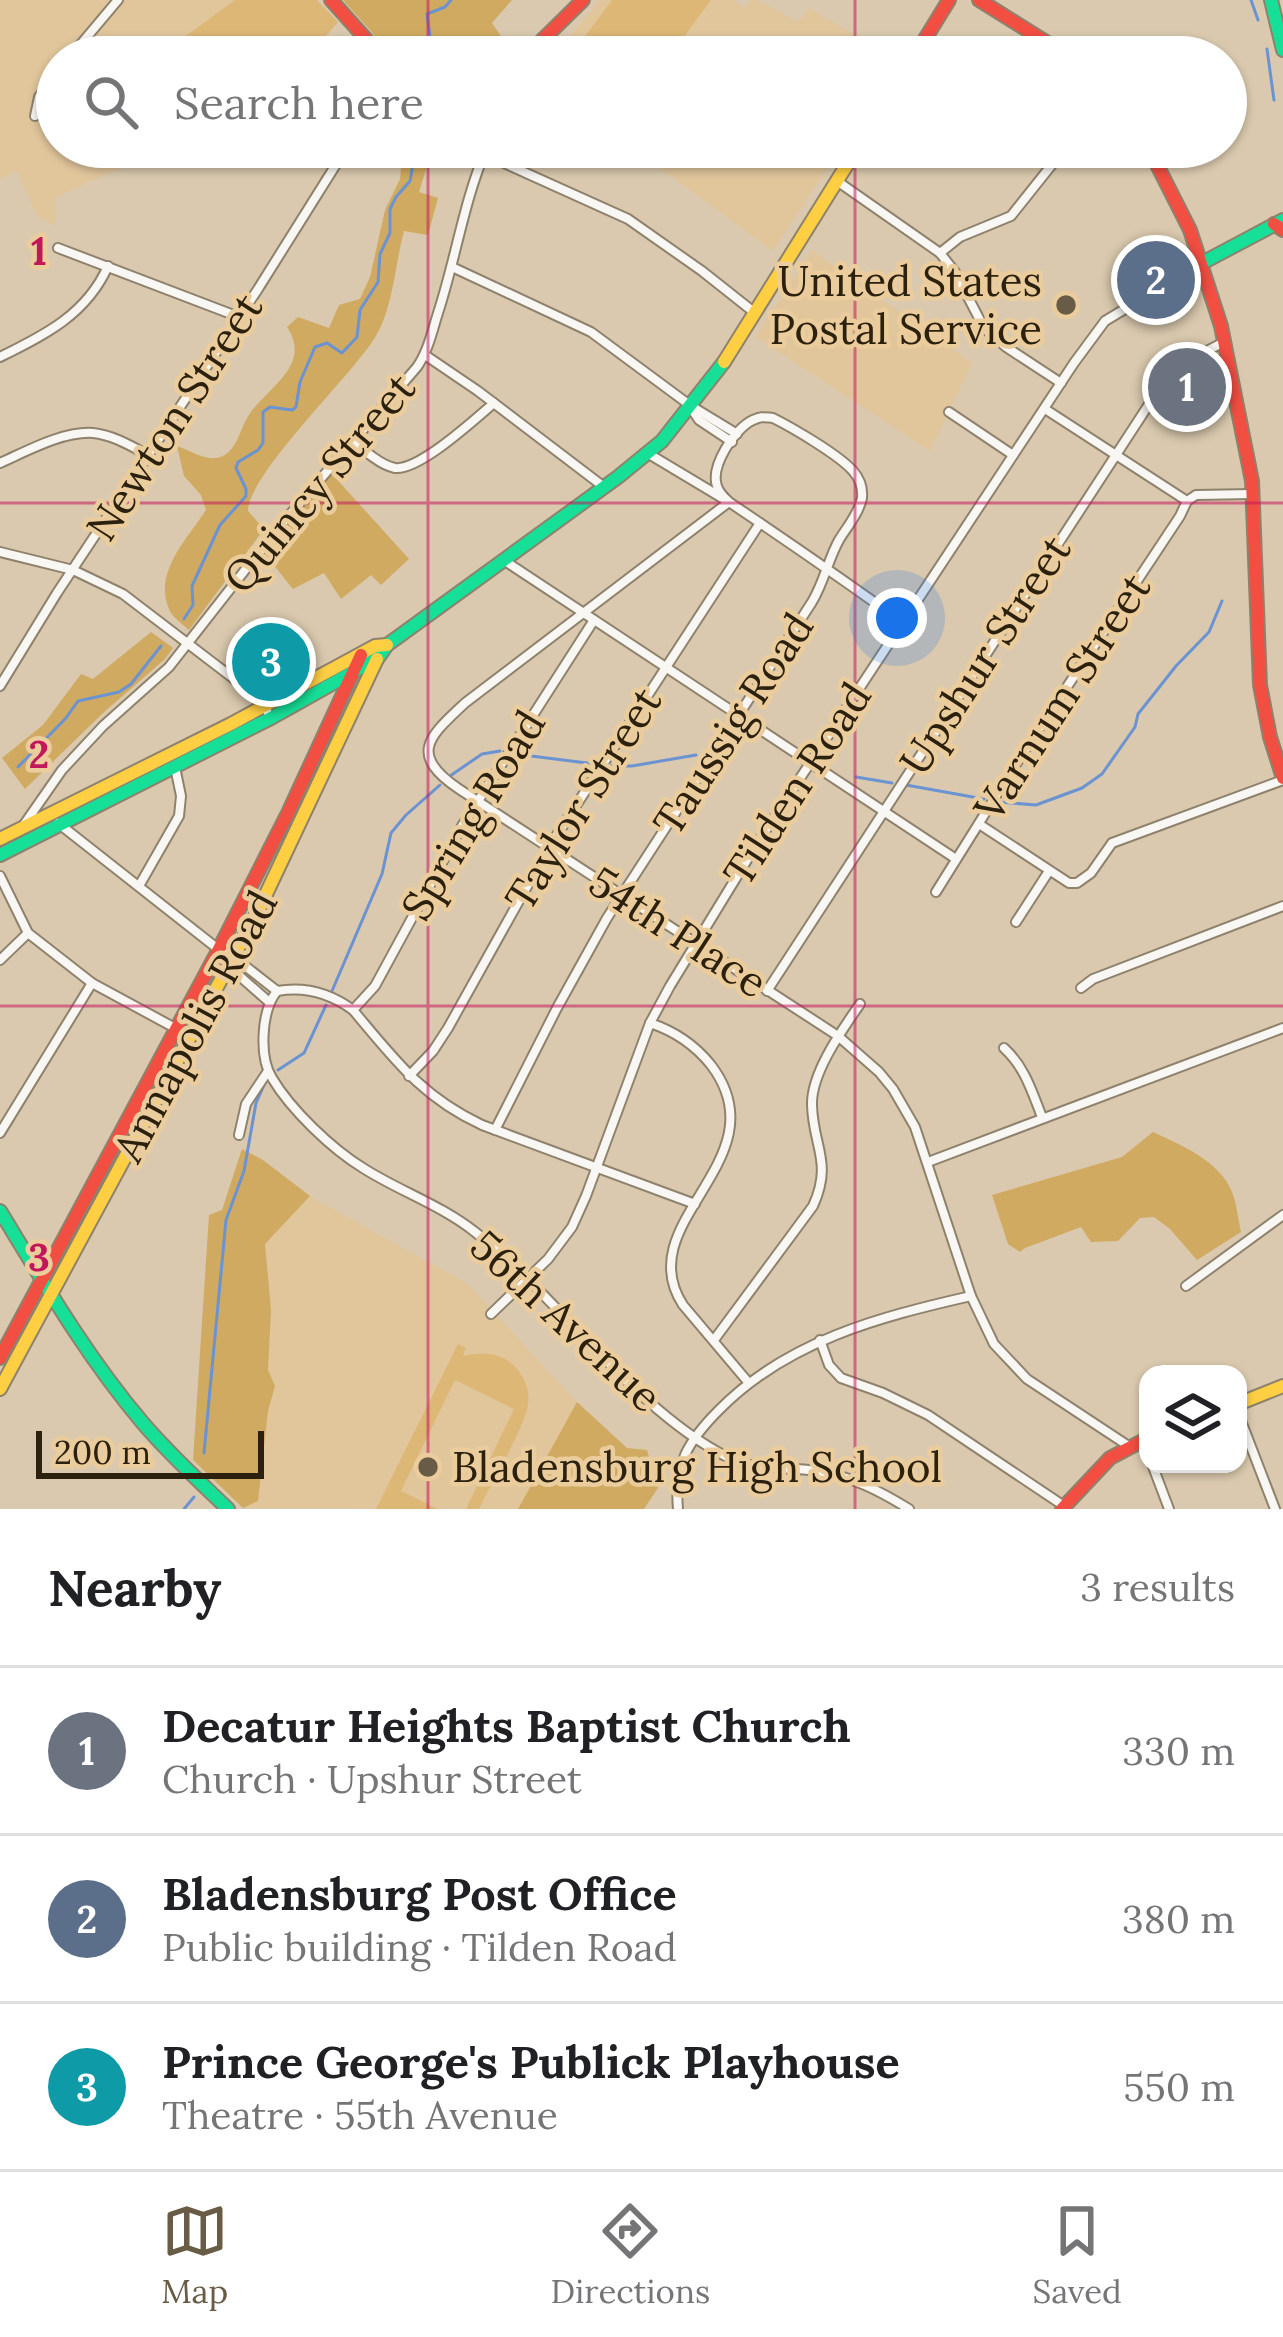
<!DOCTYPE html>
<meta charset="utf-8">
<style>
:root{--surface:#fff;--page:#f2f2f2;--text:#202124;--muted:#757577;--line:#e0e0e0;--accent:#695c46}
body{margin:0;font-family:Lora,serif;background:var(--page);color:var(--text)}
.controls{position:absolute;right:36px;bottom:36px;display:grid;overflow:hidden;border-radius:24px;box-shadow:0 3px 9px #0004}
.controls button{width:108px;height:108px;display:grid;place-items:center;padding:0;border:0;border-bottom:3px solid var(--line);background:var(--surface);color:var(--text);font:60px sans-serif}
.scale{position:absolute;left:36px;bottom:30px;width:228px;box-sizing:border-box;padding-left:12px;border:6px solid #2c210e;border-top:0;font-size:33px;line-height:42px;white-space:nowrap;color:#2c210e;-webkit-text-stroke:9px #ebcd9d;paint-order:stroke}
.you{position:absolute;left:897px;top:618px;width:42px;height:42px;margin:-30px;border:9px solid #fff;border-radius:50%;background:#1a73e8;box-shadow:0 0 0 18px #1a73e833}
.badge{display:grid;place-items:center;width:78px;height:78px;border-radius:50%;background:var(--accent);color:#fff;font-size:39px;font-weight:700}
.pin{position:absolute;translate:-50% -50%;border:6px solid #fff;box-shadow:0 3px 12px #0006}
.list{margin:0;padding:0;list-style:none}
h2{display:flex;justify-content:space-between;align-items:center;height:156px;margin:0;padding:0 48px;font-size:51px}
h2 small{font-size:39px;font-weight:400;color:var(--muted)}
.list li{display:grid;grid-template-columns:78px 1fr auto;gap:36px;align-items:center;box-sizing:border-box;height:168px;padding:0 48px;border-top:3px solid var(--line)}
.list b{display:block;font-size:45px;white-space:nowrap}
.list p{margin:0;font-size:39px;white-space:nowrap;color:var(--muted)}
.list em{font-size:39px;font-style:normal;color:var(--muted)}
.icon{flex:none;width:66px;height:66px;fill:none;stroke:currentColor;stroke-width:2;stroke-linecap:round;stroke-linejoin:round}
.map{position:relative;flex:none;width:1283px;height:1509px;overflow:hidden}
.search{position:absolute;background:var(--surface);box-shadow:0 3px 9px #0004;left:36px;right:36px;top:36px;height:132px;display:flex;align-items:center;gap:30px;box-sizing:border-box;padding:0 42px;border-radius:66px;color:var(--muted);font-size:45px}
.sheet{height:660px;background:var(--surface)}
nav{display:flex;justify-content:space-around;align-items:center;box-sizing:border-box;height:168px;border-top:3px solid var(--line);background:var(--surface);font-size:33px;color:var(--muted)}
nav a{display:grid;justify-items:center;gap:6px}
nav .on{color:var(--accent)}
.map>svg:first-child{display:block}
</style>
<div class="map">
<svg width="1283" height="1509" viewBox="0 0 1283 1509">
<rect width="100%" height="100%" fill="#dac9ae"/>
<g fill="#e1c69c">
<path d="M 0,0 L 235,0 L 172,45 L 178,57 L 57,57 L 57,147 L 169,147 L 56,197 L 55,226 L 37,216 L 17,171 L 0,179 Z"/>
<path d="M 600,0 L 733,0 L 744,8 L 751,0 L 758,0 L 798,22 L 810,8 L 890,57 L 553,57 Z"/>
<path d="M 608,147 L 841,147 L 773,251 L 660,168 Z"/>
<path d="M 812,250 L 972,363 L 930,451 L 756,337 Z"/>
<path d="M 310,1196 L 468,1284 L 577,1402 L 518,1509 L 243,1508 L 258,1500 L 268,1411 L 275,1386 L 268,1370 L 271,1310 L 265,1244 Z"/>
</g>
<g fill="#ddb775">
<path d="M 235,0 L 317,0 L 338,22 L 308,57 L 178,57 L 172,46 Z"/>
<path d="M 612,0 L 711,0 L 669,57 L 560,57 L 576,49 Z"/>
<path d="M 458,1344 L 466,1348 L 463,1356 C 483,1352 502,1352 516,1368 C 525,1378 530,1391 528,1404 C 526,1425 490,1486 479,1509 L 466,1509 L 514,1409 L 455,1380 L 401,1491 L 438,1509 L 376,1509 Z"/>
</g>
<g fill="#d0aa60">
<path d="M 343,0 L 512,0 L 492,23 L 513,54 L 508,57 L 394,57 Z"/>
<path d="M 403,147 L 433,147 L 419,192 L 438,198 L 428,235 L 404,231 C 395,264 393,310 374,339 C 351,376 248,475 248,511 L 264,529 L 189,630 C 182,624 172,617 169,609 C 153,572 188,538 206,510 L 201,495 L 184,476 L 177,446 C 192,451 207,463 223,456 C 238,448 240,428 249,415 C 266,388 313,366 287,327 L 298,317 L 329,328 L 339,305 L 360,299 L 370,277 L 385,210 L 400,179 Z"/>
<path d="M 332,474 L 409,559 L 381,585 L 371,575 L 341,599 L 324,573 L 293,589 L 264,553 Z"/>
<path d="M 151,632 L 173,648 L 165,659 L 103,713 L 25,789 L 2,758 L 43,725 L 81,674 L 93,679 Z"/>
<path d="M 1153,1132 C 1181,1145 1220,1161 1232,1192 C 1237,1204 1238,1219 1241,1232 L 1197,1260 L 1170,1229 L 1154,1217 L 1140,1218 L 1118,1241 L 1091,1242 L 1081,1227 L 1025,1248 L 1020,1252 L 1008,1244 L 992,1195 L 1122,1157 Z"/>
<path d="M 242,1149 L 263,1160 L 310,1196 L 265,1244 L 271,1310 L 268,1370 L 275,1386 L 268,1411 L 258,1501 L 243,1508 L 193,1460 L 209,1215 L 222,1210 Z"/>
<path d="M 577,1402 L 627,1448 L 647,1450 L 658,1488 L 644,1509 L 518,1509 Z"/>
</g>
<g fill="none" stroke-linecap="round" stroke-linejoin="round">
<g stroke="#6b93d2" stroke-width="3">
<path d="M 1251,0 L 1258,20"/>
<path d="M 1267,49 L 1274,100"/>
<path d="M 421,57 L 430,36 L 427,14 L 445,7 L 451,0"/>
<path d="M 184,619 L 193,605 L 192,586 L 220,525 L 246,496 L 246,489 L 236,468 L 238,462 L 258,450 L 263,443 L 263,412 L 270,407 L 292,410 L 296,407 L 300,382 L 315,347 L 327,343 L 342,353 L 357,337 L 360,310 L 378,282 L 380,254 L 390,233 L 390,209 L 396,197 L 410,181 L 416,147"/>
<path d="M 515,754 L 595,764"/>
<path d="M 610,766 L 632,766 L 696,755"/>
<path d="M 18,767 L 66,718 L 78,701 L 119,692 L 131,684 L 161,646"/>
<path d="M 450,776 L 482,754 L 500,751"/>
<path d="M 856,777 L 892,783"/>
<path d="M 906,785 L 984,799"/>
<path d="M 999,802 L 1036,805 L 1082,788 L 1102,774 L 1135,727 L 1138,714 L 1146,704 L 1176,666 L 1209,632 L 1222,601"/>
<path d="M 332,991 L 382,874 L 391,833 L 406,815 L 440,785"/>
<path d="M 278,1070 L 304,1053 L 326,1005"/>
<path d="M 204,1453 L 226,1220 L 244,1171 L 256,1103 L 265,1083"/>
<path d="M 184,1509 L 194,1497"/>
</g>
<g stroke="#8e826d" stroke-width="12">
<g id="street">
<path d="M 70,57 L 118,0"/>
<path d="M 35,116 L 39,97 L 57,72"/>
<path d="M 484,154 L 628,219 L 702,271 L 755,313"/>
<path d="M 837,181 L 940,253 L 955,272 L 984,328 L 1006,347 L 1061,383"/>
<path d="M 58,248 L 239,317"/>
<path d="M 940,253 L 960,237 L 1011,216 L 1066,147"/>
<path d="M 452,267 L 591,332 L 691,406 L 737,434"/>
<path d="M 425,355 L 478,391 L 604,487"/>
<path d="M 0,357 C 45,335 87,314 108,266"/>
<path d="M 691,408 L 699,420 L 732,442"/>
<path d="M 1045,409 L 1187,501"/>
<path d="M 949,412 L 1013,455"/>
<path d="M 354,441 C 365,451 380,465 395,468 C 419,471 475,419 494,403"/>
<path d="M 649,454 L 729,502 L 465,703 C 430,736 407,754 459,789 L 838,1036 L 879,1072 L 893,1089 L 915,1127 L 971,1296 L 994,1344 L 1027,1379 L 1127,1445"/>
<path d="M 0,463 C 27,451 63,431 93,433 C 113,435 131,446 148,455"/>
<path d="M 1187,501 L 1196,495 L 1253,494"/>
<path d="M 0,552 L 73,570 L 123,594 L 246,688 L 264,706 L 271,718"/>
<path d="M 505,561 L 956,859"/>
<path d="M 0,686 L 57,593 L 258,289 L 347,147"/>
<path d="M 58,823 L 232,960 L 240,962 L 277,991 C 305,986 330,993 353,1010 C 395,1060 422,1097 482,1125 L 695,1204"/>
<path d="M 979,824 L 1069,883 L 1077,883 L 1091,873 L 1112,843 L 1283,780"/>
<path d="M 23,826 L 62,770 L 103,726 L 169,667 L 274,533 L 417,367 C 428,351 432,332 438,313 C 456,258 464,200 487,147"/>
<path d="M 0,876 L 28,933 L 92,983 L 175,1028"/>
<path d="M 139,886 L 179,816 L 181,796 L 175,767"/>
<path d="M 936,892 L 1014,767 L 1180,516 L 1187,501"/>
<path d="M 1016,922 L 1049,871"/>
<path d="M 0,960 L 28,933"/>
<path d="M 232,962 L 235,972 L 268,1001"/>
<path d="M 1081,988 L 1093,979 L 1283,906"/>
<path d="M 277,991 C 261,1011 259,1057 272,1078 C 291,1110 332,1149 363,1168 C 399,1191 441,1205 475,1232 C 560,1298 631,1408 727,1457 C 756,1472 786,1466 817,1471 C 851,1476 880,1491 909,1509"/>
<path d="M 767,991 L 1168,375 L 1178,366 L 1224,342"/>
<path d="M 353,1010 L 375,986 L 462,826 L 594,620"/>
<path d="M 650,1023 C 674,1031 695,1045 711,1065 C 783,1160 628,1221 683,1305 L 748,1382"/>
<path d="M 1004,1048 C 1025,1067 1032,1092 1042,1117"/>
<path d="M 409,1076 L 433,1051 L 448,1028 L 549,847 L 760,523"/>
<path d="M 495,1130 L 557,1008 L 607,918 L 812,602 C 824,582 828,560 839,540 C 847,527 859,513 862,498 C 863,488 860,479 853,471 C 839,455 793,428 773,418 C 763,417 762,416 753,420 C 735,428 710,466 717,486 C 719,493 724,497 729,502 C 787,541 845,581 902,622"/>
<path d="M 0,1133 L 92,983"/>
<path d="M 239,1135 L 246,1104 L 268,1071"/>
<path d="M 928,1162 L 1283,1028"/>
<path d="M 1186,1286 L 1283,1215"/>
<path d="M 491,1314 L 548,1259 L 572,1227 L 586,1196 L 650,1023 L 670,986 L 758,842 L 1074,363 L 1105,321 L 1201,263"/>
<path d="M 714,1340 L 813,1206 C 833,1162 813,1147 812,1105 C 811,1073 842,1030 860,1004"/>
<path d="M 820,1340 L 829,1365 L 841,1378 L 883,1393 L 928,1415 L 1064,1506"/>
<path d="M 1160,1371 L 1161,1374"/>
<path d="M 1238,1413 L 1275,1509"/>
<path d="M 1142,1440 L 1148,1455"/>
<path d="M 1152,1464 L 1169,1509"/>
<path d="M 678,1509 C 674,1464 688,1441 719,1410 C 787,1341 879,1317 971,1296"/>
</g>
</g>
<g stroke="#8e826d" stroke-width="16">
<g id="fast">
<path d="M 1271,0 L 1283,50"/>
<path d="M 1202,263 L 1283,220"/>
<path d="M 0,855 L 271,718 L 378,658 L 387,645 L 618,477 L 662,441 L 724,362"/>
<path d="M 0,1211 C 44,1283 87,1357 142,1422 C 168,1453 199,1481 228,1509"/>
</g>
</g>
<g stroke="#8e826d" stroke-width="16">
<g id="slow">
<path d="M 724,362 L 858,147"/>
<path d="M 0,839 L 231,724 L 375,646 L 387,645"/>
<path d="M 0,1389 L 259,909 L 377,659"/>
<path d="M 1238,1404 L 1283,1386"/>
</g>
</g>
<g stroke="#8e826d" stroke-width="16">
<g id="jam">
<path d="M 331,0 L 382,57"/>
<path d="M 979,0 L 1070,57"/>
<path d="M 525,57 L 583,0"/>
<path d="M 914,57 L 949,0"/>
<path d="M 1148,147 L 1190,230 L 1221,326 L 1252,481 L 1260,685 L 1270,737 L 1283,778"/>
<path d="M 1274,224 L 1283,230"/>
<path d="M 0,1358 L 219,949 L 288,813 L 361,655"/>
<path d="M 1062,1509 L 1110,1458 L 1148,1438"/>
</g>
</g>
<use href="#street" stroke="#f9f7f3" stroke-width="8"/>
<use href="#fast" stroke="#16e098" stroke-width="12"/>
<use href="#slow" stroke="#ffcf43" stroke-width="12"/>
<use href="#jam" stroke="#f24e42" stroke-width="12"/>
</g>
<path fill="none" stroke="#c2185b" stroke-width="3" stroke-opacity="0.55" d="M 428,0 L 428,57M 855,0 L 855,57M 428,147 L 428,1509M 855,147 L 855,1509M 0,503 L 1283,503M 0,1006 L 1283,1006"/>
<g fill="#695c46" stroke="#ebcd9d" stroke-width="4.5">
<circle cx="1066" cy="305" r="12"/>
<circle cx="428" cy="1467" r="12"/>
</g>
<g text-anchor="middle" stroke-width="9" stroke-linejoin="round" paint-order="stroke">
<g font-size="42" fill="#2c210e" stroke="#ebcd9d" text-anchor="end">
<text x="1042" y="296">United States<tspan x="1042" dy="48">Postal Service</tspan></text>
<text x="452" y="1482" text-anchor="start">Bladensburg High School</text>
</g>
<g font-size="42" fill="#2c210e" stroke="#ebcd9d">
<text transform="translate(174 417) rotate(-57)" y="15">Newton Street</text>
<text transform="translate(319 483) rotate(-50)" y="15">Quincy Street</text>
<text transform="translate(985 655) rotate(-57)" y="15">Upshur Street</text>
<text transform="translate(1062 697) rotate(-57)" y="15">Varnum Street</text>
<text transform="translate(733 724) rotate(-57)" y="15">Taussig Road</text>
<text transform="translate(797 784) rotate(-57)" y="15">Tilden Road</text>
<text transform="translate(583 799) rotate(-58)" y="15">Taylor Street</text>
<text transform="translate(473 815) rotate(-59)" y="15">Spring Road</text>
<text transform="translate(678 932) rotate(33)" y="15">54th Place</text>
<text transform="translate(195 1026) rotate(-62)" y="15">Annapolis Road</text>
<text transform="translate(566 1321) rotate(43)" y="15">56th Avenue</text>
</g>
</g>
<g font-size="39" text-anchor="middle" font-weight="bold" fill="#c2185b" stroke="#ebcd9d" stroke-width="9" stroke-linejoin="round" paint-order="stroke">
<text x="39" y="265">1</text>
<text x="39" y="768">2</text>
<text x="39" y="1271">3</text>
</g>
</svg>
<div class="controls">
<button><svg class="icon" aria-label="layers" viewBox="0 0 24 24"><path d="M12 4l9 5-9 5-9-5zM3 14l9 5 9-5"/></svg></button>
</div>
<div class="scale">200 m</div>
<div class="you"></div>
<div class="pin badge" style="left:1187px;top:387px;background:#6b7280">1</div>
<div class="pin badge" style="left:1156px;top:280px;background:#5c6f8a">2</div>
<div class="pin badge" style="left:271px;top:662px;background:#0f9aa8">3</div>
<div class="search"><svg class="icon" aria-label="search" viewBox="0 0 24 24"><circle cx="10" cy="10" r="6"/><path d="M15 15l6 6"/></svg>Search here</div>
</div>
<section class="sheet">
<h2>Nearby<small>3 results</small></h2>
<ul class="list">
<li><span class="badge" style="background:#6b7280">1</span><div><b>Decatur Heights Baptist Church</b><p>Church · Upshur Street</p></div><em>330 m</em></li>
<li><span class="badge" style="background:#5c6f8a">2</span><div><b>Bladensburg Post Office</b><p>Public building · Tilden Road</p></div><em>380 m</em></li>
<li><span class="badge" style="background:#0f9aa8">3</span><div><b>Prince George's Publick Playhouse</b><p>Theatre · 55th Avenue</p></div><em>550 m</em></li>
</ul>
</section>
<nav>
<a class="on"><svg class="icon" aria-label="map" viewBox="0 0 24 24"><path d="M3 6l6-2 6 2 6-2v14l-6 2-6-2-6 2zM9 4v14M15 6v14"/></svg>Map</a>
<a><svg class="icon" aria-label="directions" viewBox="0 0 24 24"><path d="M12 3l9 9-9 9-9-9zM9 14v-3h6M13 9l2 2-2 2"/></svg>Directions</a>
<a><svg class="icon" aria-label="saved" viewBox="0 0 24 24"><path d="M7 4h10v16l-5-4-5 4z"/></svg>Saved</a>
</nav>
